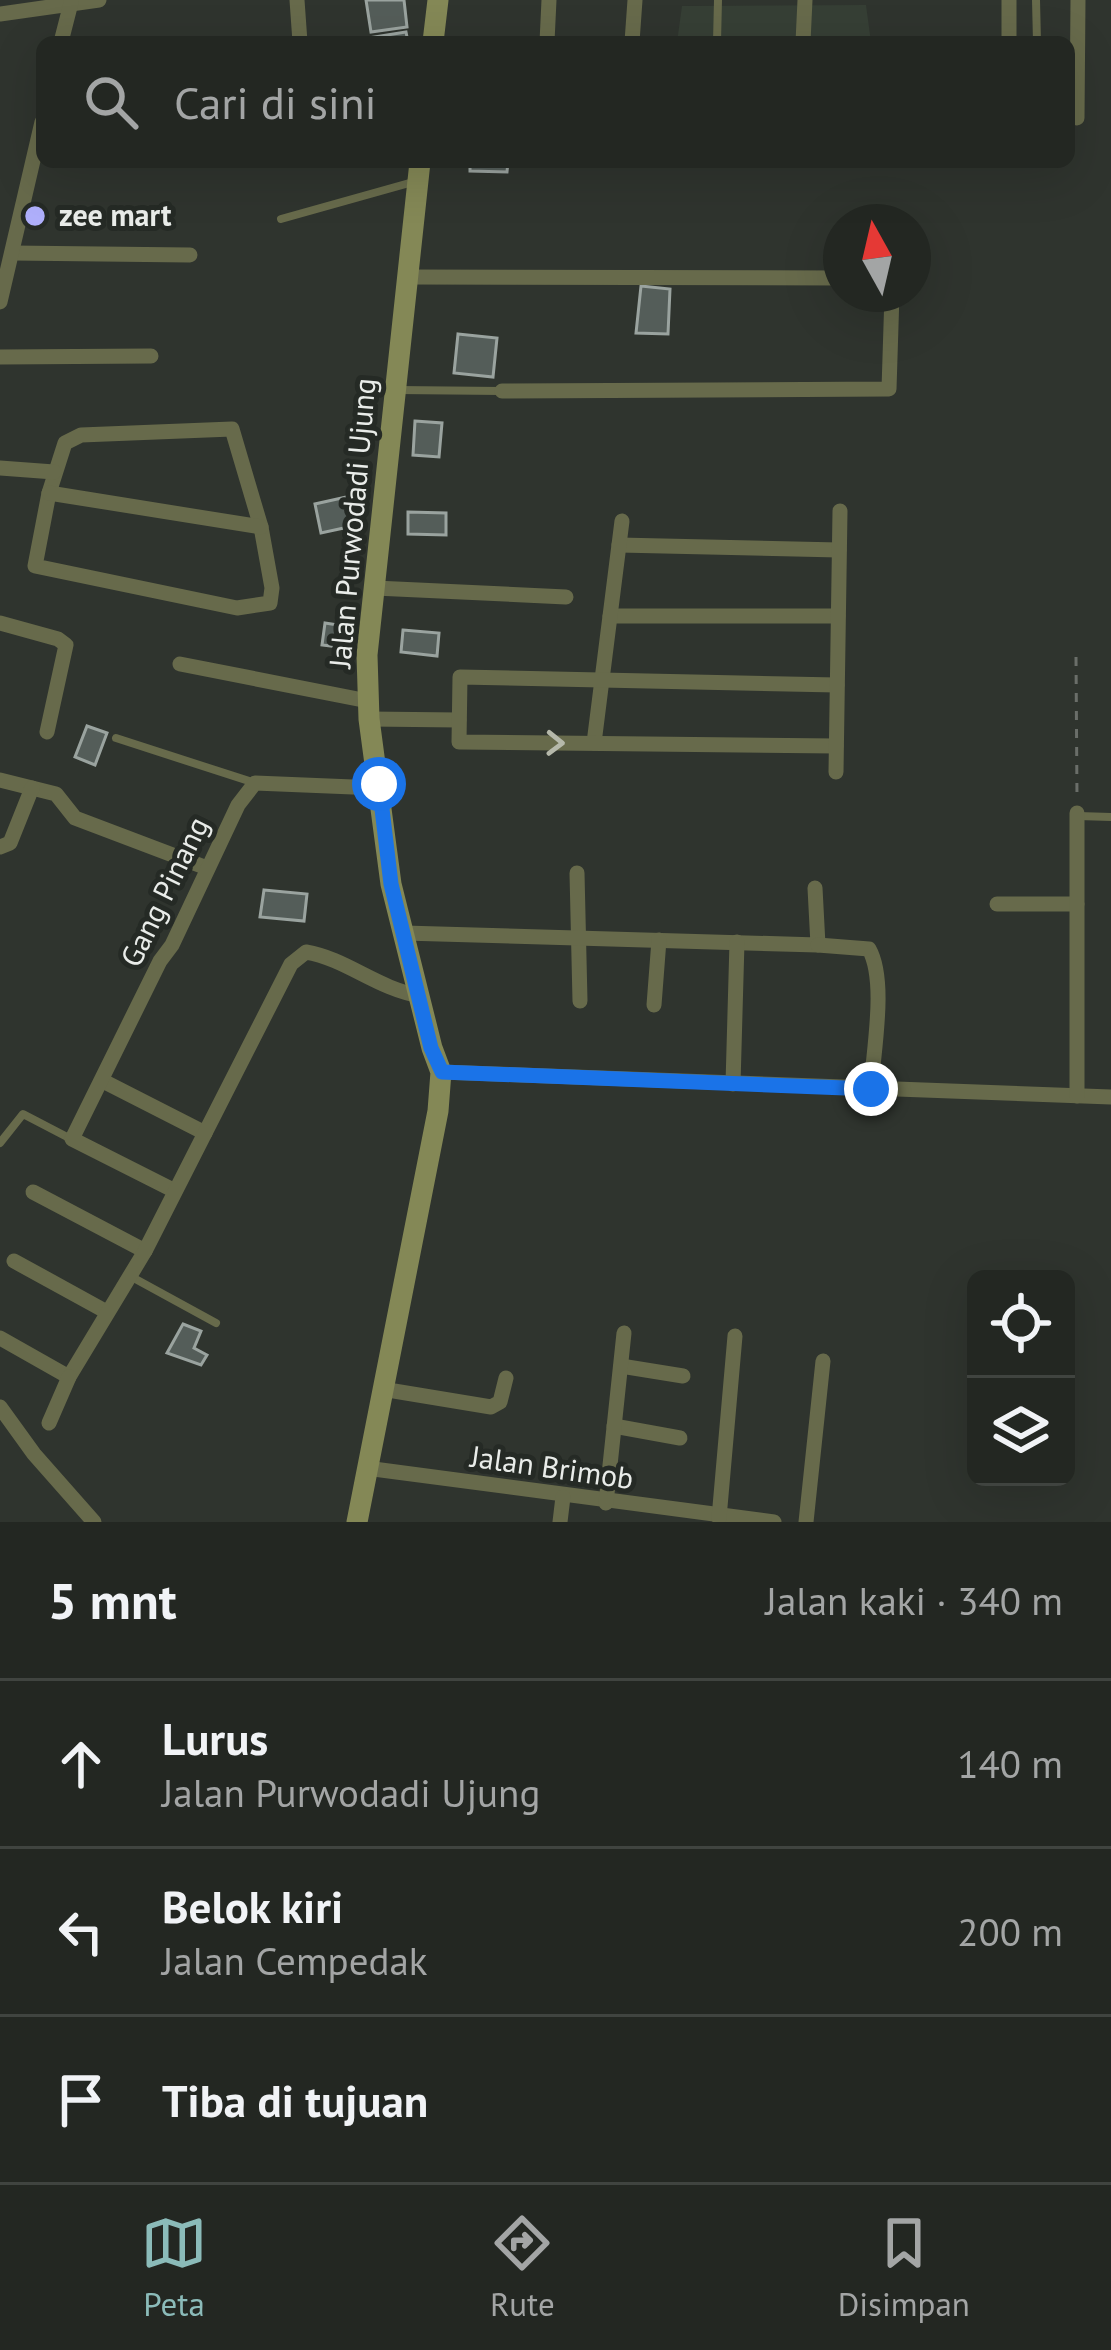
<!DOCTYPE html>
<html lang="id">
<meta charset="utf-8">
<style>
:root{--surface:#232722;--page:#2b2f2a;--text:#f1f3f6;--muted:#a3a5a5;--line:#404440;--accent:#8bbbb9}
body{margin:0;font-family:"PT Sans",sans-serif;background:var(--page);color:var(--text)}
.controls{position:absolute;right:36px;bottom:36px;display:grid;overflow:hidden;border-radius:18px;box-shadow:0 12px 48px #0002}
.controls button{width:108px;height:108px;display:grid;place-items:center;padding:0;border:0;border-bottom:3px solid var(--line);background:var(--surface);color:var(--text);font:60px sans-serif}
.compass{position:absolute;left:823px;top:204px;width:108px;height:108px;border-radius:50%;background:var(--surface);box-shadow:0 12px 48px #0002;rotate:352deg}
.stop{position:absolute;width:36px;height:36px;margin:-27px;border:9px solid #1a73e8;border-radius:50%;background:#fff}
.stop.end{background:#1a73e8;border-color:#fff;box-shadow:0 3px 12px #0008}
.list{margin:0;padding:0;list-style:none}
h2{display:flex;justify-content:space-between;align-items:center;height:156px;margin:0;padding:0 48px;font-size:51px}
h2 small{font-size:39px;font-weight:400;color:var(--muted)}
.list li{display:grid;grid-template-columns:78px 1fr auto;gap:36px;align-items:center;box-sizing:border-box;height:168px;padding:0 48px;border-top:3px solid var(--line)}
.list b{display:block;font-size:45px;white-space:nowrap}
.list p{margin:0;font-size:39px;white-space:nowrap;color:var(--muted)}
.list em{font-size:39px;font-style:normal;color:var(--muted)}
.icon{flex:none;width:66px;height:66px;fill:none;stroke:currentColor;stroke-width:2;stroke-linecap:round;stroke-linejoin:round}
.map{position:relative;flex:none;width:1111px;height:1522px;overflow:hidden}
.search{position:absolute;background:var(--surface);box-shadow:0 12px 48px #0002;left:36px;right:36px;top:36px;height:132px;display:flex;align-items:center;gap:30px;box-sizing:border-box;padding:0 42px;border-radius:18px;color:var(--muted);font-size:45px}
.sheet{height:660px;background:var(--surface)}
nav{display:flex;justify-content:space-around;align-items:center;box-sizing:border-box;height:168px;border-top:3px solid var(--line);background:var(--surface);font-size:33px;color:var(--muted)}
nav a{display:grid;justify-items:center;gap:6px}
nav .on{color:var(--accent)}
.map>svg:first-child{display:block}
</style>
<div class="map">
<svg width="1111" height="1522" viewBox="0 0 1111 1522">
<rect width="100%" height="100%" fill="#2f342e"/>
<path fill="#363f35" d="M 866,5 L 871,42 L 677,42 L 682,6 Z"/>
<g fill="#545d59" stroke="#9aa39f" stroke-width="3">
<path d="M 366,0 L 404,0 L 407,27 L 371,32 Z"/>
<path d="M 406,32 L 408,42 L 368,42 L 368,38 Z"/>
<path d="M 470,162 L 508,162 L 507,172 L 470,171 Z"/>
<path d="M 641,286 L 670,289 L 668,334 L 636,333 Z"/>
<path d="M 458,334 L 497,338 L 493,377 L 454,373 Z"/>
<path d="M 415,421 L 442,423 L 439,457 L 413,455 Z"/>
<path d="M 355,495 L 362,524 L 321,533 L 315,504 Z"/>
<path d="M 408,512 L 446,513 L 446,535 L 408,534 Z"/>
<path d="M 325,623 L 351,627 L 347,648 L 322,645 Z"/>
<path d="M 403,630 L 439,633 L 437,656 L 401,652 Z"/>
<path d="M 87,726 L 107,733 L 95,765 L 75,757 Z"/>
<path d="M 264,890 L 307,894 L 304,921 L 260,917 Z"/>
<path d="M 183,1324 L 201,1331 L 194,1348 L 207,1355 L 201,1365 L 167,1353 Z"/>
</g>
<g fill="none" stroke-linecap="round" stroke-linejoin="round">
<path stroke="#6a6e69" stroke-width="3" stroke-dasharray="9 9" stroke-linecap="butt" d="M 1076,657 L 1077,799"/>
<g stroke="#676a4b" stroke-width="8">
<path d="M 1036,0 L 1037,42"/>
<path d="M 717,42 L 718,0"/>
<path d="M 281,219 L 413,182"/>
<path d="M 397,390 L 502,391"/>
<path d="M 116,738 L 255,783"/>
<path d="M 1078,816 L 1111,817"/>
<path d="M 0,1143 L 23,1114 L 71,1139"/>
<path d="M 130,1276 L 216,1323"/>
</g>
<g stroke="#676a4b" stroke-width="15">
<path d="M 297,0 L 300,42"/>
<path d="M 1009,0 L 1009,42"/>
<path d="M 0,14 L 99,0"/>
<path d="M 61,42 L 71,3"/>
<path d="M 547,42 L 549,0"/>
<path d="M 632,42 L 635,0"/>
<path d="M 803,42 L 805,0"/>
<path d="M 1077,118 L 1078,0"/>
<path d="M 12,253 L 190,255"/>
<path d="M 408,277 L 841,278"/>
<path d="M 0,302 L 42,122"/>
<path d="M 0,357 L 151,356"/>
<path d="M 502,391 L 889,389 L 892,294"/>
<path d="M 232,429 L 261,527 L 272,588 L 270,603 L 237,608 L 35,566 L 49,493 L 65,443 L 81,435 Z"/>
<path d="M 0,468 L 54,472"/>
<path d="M 49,493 L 261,527"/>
<path d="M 619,545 L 839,550"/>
<path d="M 375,588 L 566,597"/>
<path d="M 610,616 L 838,616"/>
<path d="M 0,623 L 58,639 L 66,645 L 47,732"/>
<path d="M 180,664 L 368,701"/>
<path d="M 369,719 L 459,720"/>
<path d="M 594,743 L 622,521"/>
<path d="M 836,746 L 459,742 L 460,677 L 837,685"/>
<path d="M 836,772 L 840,511"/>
<path d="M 0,780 L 56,794 L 75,818 L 207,868"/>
<path d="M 0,847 L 10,843 L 32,788"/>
<path d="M 577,873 L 580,1001"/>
<path d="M 997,904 L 1077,904"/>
<path d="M 404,933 L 818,945 L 815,888"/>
<path d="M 818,945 L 869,949 C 887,981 873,1052 871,1089"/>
<path d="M 654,1005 L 659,940"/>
<path d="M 441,1072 L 1111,1097"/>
<path d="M 103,1081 L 205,1133"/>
<path d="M 733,1084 L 737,942"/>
<path d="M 1077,1096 L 1077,813"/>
<path d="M 175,1191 L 72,1139 L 160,961 L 172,945 L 238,805 L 255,783 L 353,787 L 379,785"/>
<path d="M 33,1192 L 145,1251"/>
<path d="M 14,1261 L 105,1311"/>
<path d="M 0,1338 L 69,1377 L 145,1251 L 291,964 L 306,952 C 347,959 377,989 421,996"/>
<path d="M 621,1366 L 683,1376"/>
<path d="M 382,1389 L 491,1407 L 500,1402 L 506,1378"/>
<path d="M 0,1407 L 34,1454 L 94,1522"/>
<path d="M 49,1423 L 69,1377"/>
<path d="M 614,1426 L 680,1438"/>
<path d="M 366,1468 L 774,1522"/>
<path d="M 606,1503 L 624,1333"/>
<path d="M 719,1518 L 735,1336"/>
<path d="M 560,1522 L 563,1497"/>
<path d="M 806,1522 L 823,1361"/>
</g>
<g stroke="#848856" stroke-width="21">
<path d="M 433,42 L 438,0"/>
<path d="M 357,1522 L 438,1111 L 441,1072 L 432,1048 L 391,884 L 369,719 L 367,655 L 420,162"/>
</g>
</g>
<defs><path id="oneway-chevron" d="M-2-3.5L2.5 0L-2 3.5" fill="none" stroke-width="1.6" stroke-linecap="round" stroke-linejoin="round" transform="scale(3)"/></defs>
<use stroke="#b5b8aa" href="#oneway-chevron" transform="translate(555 743) rotate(1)"/>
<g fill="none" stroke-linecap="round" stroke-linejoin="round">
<path stroke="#1a73e8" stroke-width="15" d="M 379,784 L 391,884 L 431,1048 L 442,1072 L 871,1089"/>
</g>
<circle fill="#aeaefa" stroke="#252a25" stroke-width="4.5" cx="35" cy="216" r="12"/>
<g text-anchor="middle" stroke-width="10" stroke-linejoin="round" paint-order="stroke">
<g font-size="30" font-weight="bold" fill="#e9ece9" stroke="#252a25" text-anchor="start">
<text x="59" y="226">zee mart</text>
</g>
<g font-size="30" fill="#e9ece9" stroke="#252a25">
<text transform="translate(353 523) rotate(-85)" y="10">Jalan Purwodadi Ujung</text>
<text transform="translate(165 892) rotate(-64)" y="10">Gang Pinang</text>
<text transform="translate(552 1468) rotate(8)" y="10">Jalan Brimob</text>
</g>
</g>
</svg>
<div class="controls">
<button><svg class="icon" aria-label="locate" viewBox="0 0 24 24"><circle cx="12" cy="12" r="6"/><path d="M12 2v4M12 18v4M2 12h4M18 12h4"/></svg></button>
<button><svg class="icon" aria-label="layers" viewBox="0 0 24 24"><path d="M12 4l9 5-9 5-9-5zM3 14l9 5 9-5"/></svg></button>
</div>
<svg class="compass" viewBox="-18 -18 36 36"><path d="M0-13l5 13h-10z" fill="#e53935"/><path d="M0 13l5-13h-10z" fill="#a3a5a5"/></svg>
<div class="stop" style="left:379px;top:784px"></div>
<div class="stop end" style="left:871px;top:1089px"></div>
<div class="search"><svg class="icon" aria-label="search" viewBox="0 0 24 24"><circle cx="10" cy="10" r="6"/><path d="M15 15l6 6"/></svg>Cari di sini</div>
</div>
<section class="sheet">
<h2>5 mnt<small>Jalan kaki · 340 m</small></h2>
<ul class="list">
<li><svg class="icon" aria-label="ahead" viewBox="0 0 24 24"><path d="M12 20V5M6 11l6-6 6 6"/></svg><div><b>Lurus</b><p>Jalan Purwodadi Ujung</p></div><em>140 m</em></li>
<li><svg class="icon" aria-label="left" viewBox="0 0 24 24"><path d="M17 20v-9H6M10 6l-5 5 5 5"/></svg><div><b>Belok kiri</b><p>Jalan Cempedak</p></div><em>200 m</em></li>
<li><svg class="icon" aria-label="arrive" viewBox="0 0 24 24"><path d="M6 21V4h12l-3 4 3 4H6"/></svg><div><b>Tiba di tujuan</b></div></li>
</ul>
</section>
<nav>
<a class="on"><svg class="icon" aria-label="map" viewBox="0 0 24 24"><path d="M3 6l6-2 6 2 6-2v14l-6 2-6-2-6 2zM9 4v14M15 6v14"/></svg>Peta</a>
<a><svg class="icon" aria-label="directions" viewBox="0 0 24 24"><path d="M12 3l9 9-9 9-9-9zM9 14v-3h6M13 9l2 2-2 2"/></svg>Rute</a>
<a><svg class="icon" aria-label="saved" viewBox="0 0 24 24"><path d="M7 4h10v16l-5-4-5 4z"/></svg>Disimpan</a>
</nav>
